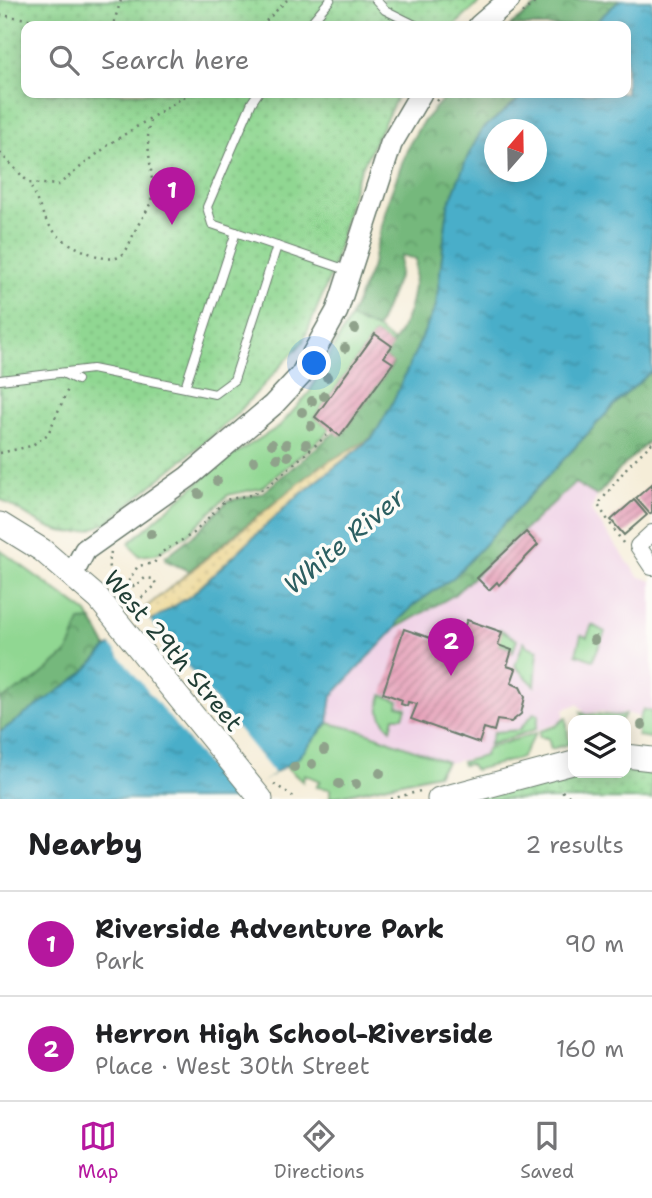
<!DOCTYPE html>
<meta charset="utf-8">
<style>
:root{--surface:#fff;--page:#f6f6f6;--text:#202124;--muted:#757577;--line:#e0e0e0;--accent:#b5179e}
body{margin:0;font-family:"Shantell Sans",sans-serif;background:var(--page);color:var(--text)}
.controls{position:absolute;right:21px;bottom:21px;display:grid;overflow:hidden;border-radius:14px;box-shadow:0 4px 18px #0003}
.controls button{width:63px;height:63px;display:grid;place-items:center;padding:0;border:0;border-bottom:2px solid var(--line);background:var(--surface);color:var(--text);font:35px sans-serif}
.compass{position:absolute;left:484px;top:119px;width:63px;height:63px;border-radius:50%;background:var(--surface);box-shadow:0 4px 18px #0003;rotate:20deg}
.you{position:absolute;left:315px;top:364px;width:24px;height:24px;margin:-18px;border:5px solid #fff;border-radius:50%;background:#1a73e8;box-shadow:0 0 0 10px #1a73e833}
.badge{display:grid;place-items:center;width:46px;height:46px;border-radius:50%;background:var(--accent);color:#fff;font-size:23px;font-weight:700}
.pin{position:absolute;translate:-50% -58px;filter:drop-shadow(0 2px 4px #0008)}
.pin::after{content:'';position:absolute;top:37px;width:24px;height:21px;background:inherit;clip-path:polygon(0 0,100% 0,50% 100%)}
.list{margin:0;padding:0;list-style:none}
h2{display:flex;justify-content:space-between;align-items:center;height:91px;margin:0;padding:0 28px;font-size:30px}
h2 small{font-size:23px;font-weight:400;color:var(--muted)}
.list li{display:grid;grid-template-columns:46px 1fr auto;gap:21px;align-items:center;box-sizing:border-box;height:105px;padding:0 28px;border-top:2px solid var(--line)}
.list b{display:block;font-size:26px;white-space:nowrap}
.list p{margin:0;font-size:23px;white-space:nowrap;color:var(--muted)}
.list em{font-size:23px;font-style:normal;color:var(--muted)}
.icon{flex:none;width:38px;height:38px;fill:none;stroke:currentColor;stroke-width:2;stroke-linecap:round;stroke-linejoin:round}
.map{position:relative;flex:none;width:652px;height:799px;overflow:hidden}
.search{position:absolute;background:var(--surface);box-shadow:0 4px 18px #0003;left:21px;right:21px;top:21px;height:77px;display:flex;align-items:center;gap:18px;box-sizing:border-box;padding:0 24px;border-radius:14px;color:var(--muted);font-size:26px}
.sheet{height:301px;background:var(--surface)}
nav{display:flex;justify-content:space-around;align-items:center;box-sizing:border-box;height:98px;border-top:2px solid var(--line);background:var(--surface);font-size:19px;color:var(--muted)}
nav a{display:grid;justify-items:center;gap:4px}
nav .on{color:var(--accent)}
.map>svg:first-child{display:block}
</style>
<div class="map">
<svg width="652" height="799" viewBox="0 0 652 799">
<defs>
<pattern id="forest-crowns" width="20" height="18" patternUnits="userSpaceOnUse" patternTransform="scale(1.75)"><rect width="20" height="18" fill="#74b87c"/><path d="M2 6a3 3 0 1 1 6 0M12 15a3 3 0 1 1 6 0" fill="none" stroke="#5f9766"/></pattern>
<pattern id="sand-dots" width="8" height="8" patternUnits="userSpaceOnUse" patternTransform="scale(1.75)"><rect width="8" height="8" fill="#eeda9e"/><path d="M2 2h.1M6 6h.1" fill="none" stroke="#ccbc89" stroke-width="1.8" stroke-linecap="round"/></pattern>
<pattern id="park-dots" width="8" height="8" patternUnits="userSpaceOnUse" patternTransform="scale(1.75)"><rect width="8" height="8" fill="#90d792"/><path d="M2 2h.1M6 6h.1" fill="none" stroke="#7cb97e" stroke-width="1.8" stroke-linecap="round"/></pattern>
<pattern id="water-ripples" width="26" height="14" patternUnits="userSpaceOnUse" patternTransform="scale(1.75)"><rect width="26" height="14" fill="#49aec9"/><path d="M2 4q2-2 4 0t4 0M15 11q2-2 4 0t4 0" fill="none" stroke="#3c8fa4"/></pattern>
<pattern id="building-hatch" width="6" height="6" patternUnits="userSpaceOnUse" patternTransform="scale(1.75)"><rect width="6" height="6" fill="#e59eb7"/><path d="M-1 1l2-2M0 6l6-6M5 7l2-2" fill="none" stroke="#b98296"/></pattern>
</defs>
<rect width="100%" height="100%" fill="#fdfcf7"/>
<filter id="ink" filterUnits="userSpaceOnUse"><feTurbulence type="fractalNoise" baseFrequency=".0143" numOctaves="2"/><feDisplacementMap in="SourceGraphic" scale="14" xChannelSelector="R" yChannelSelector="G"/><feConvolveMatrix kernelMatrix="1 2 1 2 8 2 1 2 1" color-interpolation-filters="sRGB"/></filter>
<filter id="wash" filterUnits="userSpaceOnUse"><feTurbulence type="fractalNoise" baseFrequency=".00686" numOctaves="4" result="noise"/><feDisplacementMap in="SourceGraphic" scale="28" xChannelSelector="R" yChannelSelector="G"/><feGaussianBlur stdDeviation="1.57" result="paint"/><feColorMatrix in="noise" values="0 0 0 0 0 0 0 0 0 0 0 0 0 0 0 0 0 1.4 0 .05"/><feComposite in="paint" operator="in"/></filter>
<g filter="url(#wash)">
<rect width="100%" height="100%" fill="#f5edd8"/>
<path fill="#efd0e6" d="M 575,483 L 597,496 L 591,511 L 638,576 L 652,581 L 652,711 L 642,708 L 639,717 L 623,712 L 619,716 L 600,711 L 586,714 L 578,704 L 564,709 L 564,715 L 559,723 L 487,747 L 484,755 L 448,763 L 438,775 L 333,799 L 332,780 L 298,758 L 328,723 L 332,697 L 396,628 L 454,595 Z"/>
<g fill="#90d792" stroke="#588a63" stroke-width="2">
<path d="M 350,318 L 377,329 L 393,342 L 392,346 L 375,334 L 315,417 L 330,428 L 324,436 L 261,488 L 228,495 L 186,536 L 156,554 L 139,556 L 129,543 L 222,462 L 280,426 L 309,393 Z"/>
<path d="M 0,550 L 87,613 L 107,648 L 0,732 Z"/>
<path d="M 592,625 L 605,632 L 593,660 L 576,654 L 581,635 L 587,637 Z"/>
<path d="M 500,629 L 517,640 L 512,654 L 513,649 L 495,643 Z"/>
<path d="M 524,641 L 527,646 L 538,650 L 535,686 L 515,666 Z"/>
<path d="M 382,695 L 399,701 L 398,706 L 406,708 L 403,717 L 394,717 L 391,729 C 380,719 377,709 382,695 Z"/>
<path d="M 643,709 L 652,712 L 652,738 L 638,736 L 637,725 Z"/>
<path d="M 581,712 L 587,715 C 600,712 614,719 625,714 L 622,720 L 584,720 Z"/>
<path d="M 534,713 L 539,714 L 536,729 L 489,745 L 494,732 L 519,730 Z"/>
<path d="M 566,717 L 569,744 L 551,749 L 548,738 L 539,737 L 540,731 L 556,726 Z"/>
<path d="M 328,723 L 363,731 L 447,762 L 437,774 L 330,798 L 330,789 L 316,787 L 320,781 L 304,774 L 303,782 L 285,766 L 298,758 Z"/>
<path d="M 536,733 L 521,758 L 475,770 L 469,764 L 463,765 L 462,762 L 484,756 L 488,748 Z"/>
</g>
<g fill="url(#forest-crowns)" stroke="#4a7a58" stroke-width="2">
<path d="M 544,0 L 620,0 L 591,26 L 510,26 Z"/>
<path d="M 448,93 L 526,93 L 482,130 L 468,156 L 448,206 L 436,306 L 391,406 L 373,437 L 319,467 L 189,571 L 165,560 L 165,557 L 196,533 L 228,501 L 262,493 L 335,432 L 341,435 L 393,364 L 384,357 C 409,322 415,301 416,259 L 401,255 L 399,275 L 377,329 L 350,318 L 371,269 L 388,201 L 409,145 L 422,123 Z"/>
<path d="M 652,371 L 652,438 L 619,470 L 597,496 L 575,483 L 454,595 L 396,628 L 398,621 L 414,605 L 454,577 L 619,400 Z"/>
<path d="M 92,620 L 107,648 L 81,675 L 0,732 L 0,700 L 35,680 L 68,652 L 80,621 Z"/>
</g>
<path fill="url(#sand-dots)" stroke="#868c69" stroke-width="2" d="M 373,437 L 292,501 L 192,595 L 150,621 L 144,614 L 145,608 L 319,467 Z"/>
<g fill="url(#park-dots)" stroke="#588a63" stroke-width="2">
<path d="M 0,0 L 482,0 L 454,26 L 26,26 L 26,93 L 399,93 L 356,179 L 332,272 L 303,342 L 234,417 L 109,521 C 63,548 41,522 0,499 Z"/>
<path d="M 626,764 L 652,767 L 652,799 L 467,799 L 573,773 L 626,773 Z"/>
</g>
<path fill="url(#water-ripples)" stroke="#34767e" stroke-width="2" fill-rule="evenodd" d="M 620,0 L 652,0 L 652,371 L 619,400 L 454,577 L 414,605 L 398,621 L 396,628 L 332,696 L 328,723 L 298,758 L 234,799 L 0,799 L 0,732 L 81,675 L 107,648 L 192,595 L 292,501 L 373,437 L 391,406 L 436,306 L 448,206 L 468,156 L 482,130 L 526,93 L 626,93 L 626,26 L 591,26 ZM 494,130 L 536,130 L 536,172 L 494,172 Z"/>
<path fill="#f5edd8" d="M 148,618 L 274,773 L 241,799 L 235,799 L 109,643 Z"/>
<g id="blocks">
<g fill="url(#building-hatch)">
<path d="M 375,334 L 392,346 L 384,357 L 393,363 L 340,436 L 315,417 Z"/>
<path d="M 652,484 L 652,512 L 650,514 L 636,498 Z"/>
<path d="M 634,500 L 647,515 L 624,535 L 611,520 Z"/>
<path d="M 526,532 L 538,545 L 499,585 L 497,582 L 489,590 L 477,578 Z"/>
<path d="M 467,620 L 502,632 L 498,645 L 512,650 L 507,666 L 516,669 L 511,683 L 520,687 L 525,697 L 521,714 L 511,722 L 497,720 L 494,731 L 484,728 L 479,743 L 411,719 L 417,704 L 408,702 L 407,706 L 401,704 L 402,700 L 383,693 L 404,629 L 439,641 L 444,626 L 462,632 Z"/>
</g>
</g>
</g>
<g filter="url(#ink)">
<use href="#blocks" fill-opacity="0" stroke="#6a7b6d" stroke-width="2"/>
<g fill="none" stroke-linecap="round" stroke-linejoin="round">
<g stroke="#6a7b6d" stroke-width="10">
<g id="service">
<path d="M 376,0 L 385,10 L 417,26"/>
<path d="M 308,26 L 330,0"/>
<path d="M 258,93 L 252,102 L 207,207 L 212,224 L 350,271"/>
<path d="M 62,373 L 77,380"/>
<path d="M 0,380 L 92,369 L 215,394 L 234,380 L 277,246"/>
<path d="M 185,387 L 236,232"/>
</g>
</g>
<g stroke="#6a7b6d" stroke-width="18">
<path id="minor" d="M 652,533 L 638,546 L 652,567"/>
</g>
<g stroke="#6a7b6d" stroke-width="24">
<g id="tertiary">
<path d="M 479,26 L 509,0"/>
<path d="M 72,575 L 85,550 L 188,477 L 273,405 L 301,375 L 337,311 L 391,144 L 421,93"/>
</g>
</g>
<g stroke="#6a7b6d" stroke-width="25">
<g id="secondary">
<path d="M 0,524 L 42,550 L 99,599 L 261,799"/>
<path d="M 626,756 L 652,759"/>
<path d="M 439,799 L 573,763"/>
</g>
</g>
<g stroke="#6a7b6d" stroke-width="2.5" stroke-dasharray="2 5" stroke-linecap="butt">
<path d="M 522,13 L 538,0"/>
<path d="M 0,15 L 75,26"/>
<path d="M 109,26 L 113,25 L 121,0"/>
<path d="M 261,26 L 287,0"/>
<path d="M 437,101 L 444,93"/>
<path d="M 150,121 C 144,146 154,170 152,196 C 150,208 144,215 138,225 C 126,247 128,267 94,255 C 47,237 48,224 29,183 L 58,185 L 111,143 L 190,93"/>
<path d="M 0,153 L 29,183"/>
<path d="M 0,453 L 31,446 L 48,434 L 68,389"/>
<path d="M 623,543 L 598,505 L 628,466 L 652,443"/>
<path d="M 111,552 L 108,563 L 113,586"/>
<path d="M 131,607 L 156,585 L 154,579 L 145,578 L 134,587 L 129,580 L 138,566 L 154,563 L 162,552 L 194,533 L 225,500 L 251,495 L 267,487 L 333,430"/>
<path d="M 274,784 L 297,799"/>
<path d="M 562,791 L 573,799"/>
<path d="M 391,799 L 424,790"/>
</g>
<use href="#service" stroke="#fff" stroke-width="8"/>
<use href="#minor" stroke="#fff" stroke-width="16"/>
<use href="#tertiary" stroke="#fff" stroke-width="21"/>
<use href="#secondary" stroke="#fff" stroke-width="23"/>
</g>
<g fill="#8fa28b">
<circle cx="355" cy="329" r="5"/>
<circle cx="345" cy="348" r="5"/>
<circle cx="327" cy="377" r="5"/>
<circle cx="324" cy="396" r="5"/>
<circle cx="312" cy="401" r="5"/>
<circle cx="302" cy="412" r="5"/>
<circle cx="311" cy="426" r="5"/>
<circle cx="272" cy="444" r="5"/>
<circle cx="286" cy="444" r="5"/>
<circle cx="306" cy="444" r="5"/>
<circle cx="288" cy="456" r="5"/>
<circle cx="277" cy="458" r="5"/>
<circle cx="254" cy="461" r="5"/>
<circle cx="217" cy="481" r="5"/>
<circle cx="199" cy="494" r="5"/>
<circle cx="151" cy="534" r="5"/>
<circle cx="594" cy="640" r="5"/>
<circle cx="642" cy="725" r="5"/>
<circle cx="324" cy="750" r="5"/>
<circle cx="312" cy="764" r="5"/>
<circle cx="294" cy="767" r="5"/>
<circle cx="380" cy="773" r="5"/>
<circle cx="339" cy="784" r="5"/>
<circle cx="356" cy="784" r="5"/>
</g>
</g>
<g text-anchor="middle" stroke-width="7" stroke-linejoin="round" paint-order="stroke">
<g font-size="24" fill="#1f3d34" stroke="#fdfcf7">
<text transform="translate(173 651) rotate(50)" y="8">West 29th Street</text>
</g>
<g font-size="26" font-style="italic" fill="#2c5f61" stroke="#fdfcf7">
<text transform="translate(344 541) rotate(-40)" y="9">White River</text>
</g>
</g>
</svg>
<div class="controls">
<button><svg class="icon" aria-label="layers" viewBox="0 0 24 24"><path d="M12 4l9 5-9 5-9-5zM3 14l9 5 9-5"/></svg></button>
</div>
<svg class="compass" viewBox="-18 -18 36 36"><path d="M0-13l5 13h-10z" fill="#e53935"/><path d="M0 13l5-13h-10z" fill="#757577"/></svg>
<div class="you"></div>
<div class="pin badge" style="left:172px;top:225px">1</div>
<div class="pin badge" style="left:451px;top:676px">2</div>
<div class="search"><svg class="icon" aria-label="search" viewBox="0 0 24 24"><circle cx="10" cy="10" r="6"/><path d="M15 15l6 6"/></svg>Search here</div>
</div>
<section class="sheet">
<h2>Nearby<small>2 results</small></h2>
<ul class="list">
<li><span class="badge">1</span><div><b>Riverside Adventure Park</b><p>Park</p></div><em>90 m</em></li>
<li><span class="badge">2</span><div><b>Herron High School-Riverside</b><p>Place · West 30th Street</p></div><em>160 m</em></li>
</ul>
</section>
<nav>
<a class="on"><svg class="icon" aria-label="map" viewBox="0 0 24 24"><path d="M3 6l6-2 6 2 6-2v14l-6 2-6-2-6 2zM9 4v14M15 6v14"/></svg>Map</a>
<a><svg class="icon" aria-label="directions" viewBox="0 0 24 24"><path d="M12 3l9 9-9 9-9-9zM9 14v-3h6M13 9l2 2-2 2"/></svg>Directions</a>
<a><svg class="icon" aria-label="saved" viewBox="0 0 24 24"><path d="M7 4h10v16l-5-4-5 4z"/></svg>Saved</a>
</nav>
